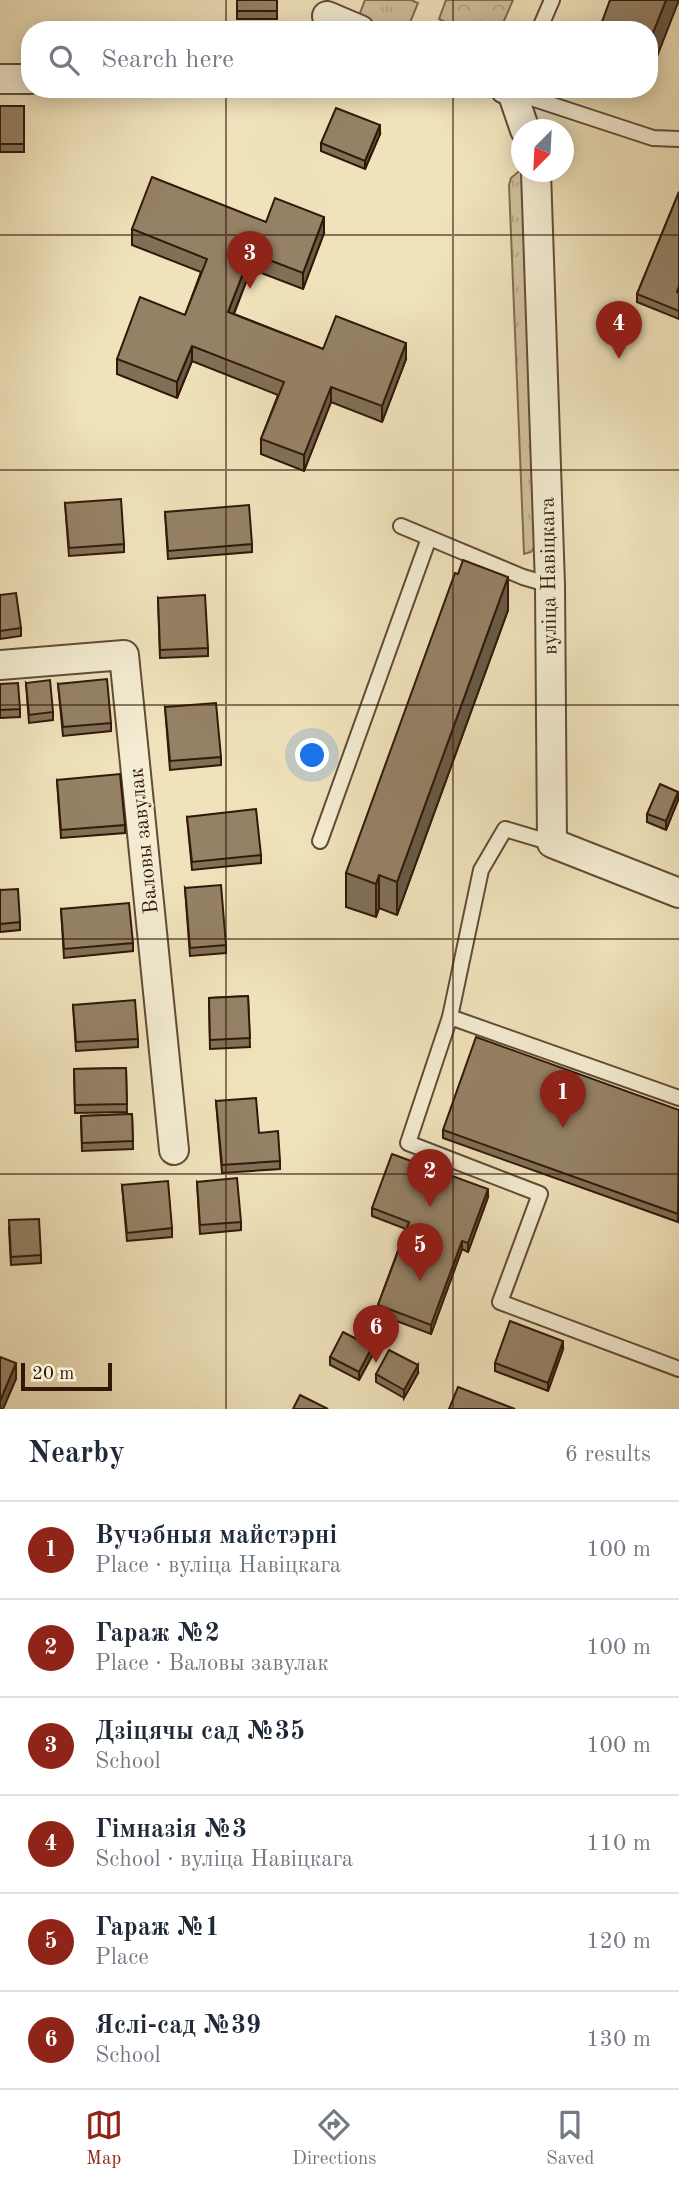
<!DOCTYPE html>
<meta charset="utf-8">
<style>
:root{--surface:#fff;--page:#f2f2f3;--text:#1f2937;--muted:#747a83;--line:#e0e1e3;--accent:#8f2418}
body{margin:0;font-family:"Old Standard TT",serif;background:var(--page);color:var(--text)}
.compass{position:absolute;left:511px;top:119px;width:63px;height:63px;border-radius:50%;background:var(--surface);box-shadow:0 4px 18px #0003;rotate:204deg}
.scale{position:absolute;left:21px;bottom:18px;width:91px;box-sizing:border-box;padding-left:7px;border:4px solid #331808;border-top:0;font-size:19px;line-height:24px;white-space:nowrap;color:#331808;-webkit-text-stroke:5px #f5edd3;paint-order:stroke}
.you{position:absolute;left:313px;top:756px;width:24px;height:24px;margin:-18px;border:5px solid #fff;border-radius:50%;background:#1a73e8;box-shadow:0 0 0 10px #1a73e833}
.badge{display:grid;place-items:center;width:46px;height:46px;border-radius:50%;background:var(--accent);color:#fff;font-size:23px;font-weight:700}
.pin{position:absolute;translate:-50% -58px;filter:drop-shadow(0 2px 4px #0008)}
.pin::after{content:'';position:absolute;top:37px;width:24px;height:21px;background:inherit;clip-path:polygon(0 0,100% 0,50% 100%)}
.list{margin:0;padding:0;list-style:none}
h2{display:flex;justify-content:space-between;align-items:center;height:91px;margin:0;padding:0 28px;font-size:30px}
h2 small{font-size:23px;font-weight:400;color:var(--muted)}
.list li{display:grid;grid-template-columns:46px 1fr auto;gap:21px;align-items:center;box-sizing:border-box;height:98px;padding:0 28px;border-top:2px solid var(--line)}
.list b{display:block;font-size:26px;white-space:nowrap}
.list p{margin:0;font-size:23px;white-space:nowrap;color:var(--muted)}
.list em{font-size:23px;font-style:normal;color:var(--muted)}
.icon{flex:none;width:38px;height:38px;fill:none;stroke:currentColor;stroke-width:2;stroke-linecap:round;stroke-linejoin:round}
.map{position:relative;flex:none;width:679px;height:1409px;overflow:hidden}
.search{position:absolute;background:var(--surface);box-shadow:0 4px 18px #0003;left:21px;right:21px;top:21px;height:77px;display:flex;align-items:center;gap:18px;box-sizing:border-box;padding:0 24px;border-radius:28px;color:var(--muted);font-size:26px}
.sheet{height:679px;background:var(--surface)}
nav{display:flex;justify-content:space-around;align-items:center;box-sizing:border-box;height:98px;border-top:2px solid var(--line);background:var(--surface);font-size:19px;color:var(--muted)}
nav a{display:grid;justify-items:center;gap:4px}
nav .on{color:var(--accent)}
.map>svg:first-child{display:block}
</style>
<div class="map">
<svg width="679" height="1409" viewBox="0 0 679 1409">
<defs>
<pattern id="grass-tufts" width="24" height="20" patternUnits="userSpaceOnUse" patternTransform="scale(1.75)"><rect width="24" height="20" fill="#d0c09d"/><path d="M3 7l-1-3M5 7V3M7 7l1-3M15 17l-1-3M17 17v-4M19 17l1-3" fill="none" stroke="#b3a486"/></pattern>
<pattern id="forest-crowns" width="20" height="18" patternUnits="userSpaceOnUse" patternTransform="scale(1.75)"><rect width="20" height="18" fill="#d0c09d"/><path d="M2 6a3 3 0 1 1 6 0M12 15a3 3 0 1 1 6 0" fill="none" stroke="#b3a486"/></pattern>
</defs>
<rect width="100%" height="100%" fill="#f0e3bc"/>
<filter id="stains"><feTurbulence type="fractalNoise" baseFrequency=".00286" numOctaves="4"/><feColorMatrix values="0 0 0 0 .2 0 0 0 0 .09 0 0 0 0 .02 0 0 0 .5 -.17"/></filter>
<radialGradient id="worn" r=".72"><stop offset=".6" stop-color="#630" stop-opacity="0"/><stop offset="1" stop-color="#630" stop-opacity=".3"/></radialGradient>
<g fill="url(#grass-tufts)" stroke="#826c52" stroke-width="2">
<path d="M 365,0 L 411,0 L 418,3 L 407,30 L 379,30 L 357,21 Z"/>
<path d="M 518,172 L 525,172 L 536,545 L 531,552 L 524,554 L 509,185 L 511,178 Z"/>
</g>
<path fill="url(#forest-crowns)" stroke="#826c52" stroke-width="2" d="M 446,0 L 513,0 L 500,30 L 461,30 L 439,19 Z"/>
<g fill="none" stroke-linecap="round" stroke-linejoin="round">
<g stroke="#624b35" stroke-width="18">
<g id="service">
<path d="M 539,30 L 552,0"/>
<path d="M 513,92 L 653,138 L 679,139"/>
<path d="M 401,526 L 523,577 L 550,585"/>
<path d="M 320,841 L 429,538"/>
<path d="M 552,843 L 505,829 L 481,870 L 450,1017 L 408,1143 L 540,1194 L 500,1302 L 679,1369"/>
<path d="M 450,1017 L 679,1098"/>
</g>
</g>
<g stroke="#624b35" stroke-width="32">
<g id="minor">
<path d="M 327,16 L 360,30"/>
<path d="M 0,79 L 30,79"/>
<path d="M 505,89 L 512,92 L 525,130"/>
<path d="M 536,172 L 550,585 L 552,843 L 679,893"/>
<path d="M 0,665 L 124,655 L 174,1150"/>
</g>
</g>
<use href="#service" stroke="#f5edd3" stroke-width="14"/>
<use href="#minor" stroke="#f5edd3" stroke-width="28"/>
</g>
<g fill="#807058" stroke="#331808" stroke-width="2">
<rect x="237" y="0" width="40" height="19"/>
<rect x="0" y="106" width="24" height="46"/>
<path d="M 380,134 L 365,169 L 321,151 L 321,143 Z"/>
<path d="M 679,192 L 679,319 L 637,302 L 637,294 Z"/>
<path d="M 266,222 L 324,233 L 303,289 L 251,269 L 234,314 L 323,349 L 406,359 L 382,422 L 331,402 L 304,471 L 261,454 L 261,439 L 278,395 L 192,361 L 177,398 L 117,374 L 117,359 L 185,315 L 201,272 L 132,245 L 132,229 Z"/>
<path d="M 65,503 L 124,544 L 124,552 L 69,556 Z"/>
<path d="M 165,512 L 252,544 L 252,552 L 168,559 Z"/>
<path d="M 0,595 L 21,628 L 21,636 L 0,639 Z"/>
<path d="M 158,598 L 208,648 L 208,656 L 160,658 Z"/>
<path d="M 508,610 L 397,915 L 379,908 L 376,917 L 346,907 L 346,873 Z"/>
<path d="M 26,683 L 53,712 L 53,720 L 29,723 Z"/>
<path d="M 0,684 L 20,709 L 20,717 L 0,718 Z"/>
<path d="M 58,684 L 111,723 L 111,731 L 63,736 Z"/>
<path d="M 165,707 L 221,757 L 221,765 L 170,770 Z"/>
<path d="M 57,780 L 125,825 L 125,833 L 61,838 Z"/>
<path d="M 678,800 L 666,830 L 647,822 L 647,814 Z"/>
<path d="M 187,817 L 261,855 L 261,863 L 192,870 Z"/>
<path d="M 185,888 L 226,945 L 226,953 L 190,956 Z"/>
<path d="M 0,890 L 20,922 L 20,930 L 0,932 Z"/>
<path d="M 61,909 L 133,943 L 133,951 L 64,958 Z"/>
<path d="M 248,996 L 250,1047 L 210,1049 L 209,998 Z"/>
<path d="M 73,1005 L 138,1039 L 138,1047 L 76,1051 Z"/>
<path d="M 126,1068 L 127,1112 L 75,1113 L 74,1069 Z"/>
<path d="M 216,1101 L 259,1133 L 280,1161 L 280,1169 L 222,1173 Z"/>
<path d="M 679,1110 L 678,1222 L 443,1138 L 443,1130 Z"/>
<path d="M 132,1114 L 133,1149 L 82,1151 L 81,1116 Z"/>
<path d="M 197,1182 L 241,1222 L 241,1230 L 200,1234 Z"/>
<path d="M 122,1185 L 172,1228 L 172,1237 L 127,1241 Z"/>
<path d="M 488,1197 L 468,1252 L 462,1249 L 431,1334 L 378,1314 L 378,1305 L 406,1229 L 372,1216 L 372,1208 Z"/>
<path d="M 9,1228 L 41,1255 L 41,1263 L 11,1265 Z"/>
<path d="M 563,1349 L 548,1391 L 495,1371 L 495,1363 Z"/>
<path d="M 372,1356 L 359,1380 L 330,1365 L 330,1357 Z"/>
<path d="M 418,1373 L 404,1398 L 376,1382 L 376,1374 Z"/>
</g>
<g fill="#685b47" stroke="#331808" stroke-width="2">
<path d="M 666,0 L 679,0 L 649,77 L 649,43 Z"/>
<path d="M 380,125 L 380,134 L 365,169 L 365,161 Z"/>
<path d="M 324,217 L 324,233 L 303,289 L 303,273 Z"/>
<path d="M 251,253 L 251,269 L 228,328 L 228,312 Z"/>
<path d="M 406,343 L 406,359 L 382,422 L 382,406 Z"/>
<path d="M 192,346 L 192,361 L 177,398 L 177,382 Z"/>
<path d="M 331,387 L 331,402 L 304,471 L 304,455 Z"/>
<path d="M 508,577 L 508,610 L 397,915 L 397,882 Z"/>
<path d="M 678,792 L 678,800 L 666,830 L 666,821 Z"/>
<path d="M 379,875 L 379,908 L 376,917 L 376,884 Z"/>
<path d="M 488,1189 L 488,1197 L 468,1252 L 468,1243 Z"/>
<path d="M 462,1241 L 462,1249 L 431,1334 L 431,1325 Z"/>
<path d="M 563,1341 L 563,1349 L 548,1391 L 548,1383 Z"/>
<path d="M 372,1347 L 372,1356 L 359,1380 L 359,1372 Z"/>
<path d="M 16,1363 L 16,1379 L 3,1409 L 0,1409 L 0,1401 Z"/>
<path d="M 418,1365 L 418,1373 L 404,1398 L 404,1390 Z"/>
</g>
<g fill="#958266" stroke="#331808" stroke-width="2">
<rect x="237" y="0" width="40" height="11"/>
<path d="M 610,0 L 666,0 L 649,43 L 649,30 L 599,30 Z"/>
<rect x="0" y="106" width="24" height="38"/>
<path d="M 336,108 L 380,125 L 365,161 L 321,143 Z"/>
<path d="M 152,177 L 266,222 L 275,198 L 324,217 L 303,273 L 251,253 L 228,312 L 323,349 L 336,316 L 406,343 L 382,406 L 331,387 L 304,455 L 261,439 L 284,382 L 192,346 L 177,382 L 117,359 L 140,297 L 185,315 L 207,259 L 132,229 Z"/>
<path d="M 679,192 L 679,286 L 677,292 L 679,293 L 679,311 L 637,294 Z"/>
<path d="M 121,499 L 124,544 L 69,548 L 65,503 Z"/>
<path d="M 249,505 L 252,544 L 168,551 L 165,512 Z"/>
<path d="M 463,560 L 508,577 L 397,882 L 379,875 L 376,884 L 346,873 L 455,573 L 458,574 Z"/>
<path d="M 16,593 L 21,628 L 0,631 L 0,595 Z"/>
<path d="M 205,595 L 208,648 L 160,650 L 158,598 Z"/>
<path d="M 107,679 L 111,723 L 63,727 L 58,684 Z"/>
<path d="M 50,680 L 53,712 L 29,715 L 26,683 Z"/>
<path d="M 18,683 L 20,709 L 0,710 L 0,684 Z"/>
<path d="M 216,703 L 221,757 L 170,761 L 165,707 Z"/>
<path d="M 120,774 L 125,825 L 61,830 L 57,780 Z"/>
<path d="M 660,784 L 678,792 L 666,821 L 647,814 Z"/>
<path d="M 256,809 L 261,855 L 192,862 L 187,817 Z"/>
<path d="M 221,885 L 226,945 L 190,948 L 185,888 Z"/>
<path d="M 18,889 L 20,922 L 0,924 L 0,890 Z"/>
<path d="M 129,903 L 133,943 L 64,949 L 61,909 Z"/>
<path d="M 248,996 L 250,1038 L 210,1040 L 209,998 Z"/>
<path d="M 135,1000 L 138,1039 L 76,1042 L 73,1005 Z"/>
<path d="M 476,1037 L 679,1110 L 678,1214 L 443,1130 Z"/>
<path d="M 126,1068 L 127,1104 L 75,1105 L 74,1069 Z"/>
<path d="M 256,1098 L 259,1133 L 278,1131 L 280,1161 L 222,1165 L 216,1101 Z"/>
<path d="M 132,1114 L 133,1141 L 82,1143 L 81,1116 Z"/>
<path d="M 392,1154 L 488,1189 L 468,1243 L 462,1241 L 431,1325 L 378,1305 L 409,1222 L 372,1208 Z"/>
<path d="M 237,1178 L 241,1222 L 200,1225 L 197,1182 Z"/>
<path d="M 168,1181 L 172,1228 L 127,1233 L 122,1185 Z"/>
<path d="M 39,1219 L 41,1255 L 11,1257 L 9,1220 Z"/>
<path d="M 510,1321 L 563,1341 L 548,1383 L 495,1363 Z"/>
<path d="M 343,1332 L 372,1347 L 359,1372 L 330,1357 Z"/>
<path d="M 389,1350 L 418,1365 L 404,1390 L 376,1374 Z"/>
<path d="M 0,1357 L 16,1363 L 0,1401 Z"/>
<path d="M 458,1387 L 515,1409 L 449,1409 Z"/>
<path d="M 300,1395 L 328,1409 L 293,1409 Z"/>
</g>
<path fill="none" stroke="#331808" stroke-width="2" stroke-opacity="0.55" d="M 226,0 L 226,30M 453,0 L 453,30M 226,89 L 226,1409M 453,89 L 453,1409M 0,235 L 679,235M 0,470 L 679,470M 0,705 L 679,705M 0,939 L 679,939M 0,1174 L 679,1174"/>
<g text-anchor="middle" stroke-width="5" stroke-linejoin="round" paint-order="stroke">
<g font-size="21" fill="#331808" stroke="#f5edd3">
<text transform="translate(548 576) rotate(-91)" y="7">вуліца Навіцкага</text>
<text transform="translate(143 841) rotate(-96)" y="7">Валовы завулак</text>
</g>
</g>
<rect width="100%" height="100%" filter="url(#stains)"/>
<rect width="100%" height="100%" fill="url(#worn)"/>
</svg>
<svg class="compass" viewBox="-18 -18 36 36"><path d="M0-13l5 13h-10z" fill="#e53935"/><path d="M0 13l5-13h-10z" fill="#747a83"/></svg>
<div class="scale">20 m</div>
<div class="you"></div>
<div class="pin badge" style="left:563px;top:1128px">1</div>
<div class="pin badge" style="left:430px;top:1207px">2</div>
<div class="pin badge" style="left:250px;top:289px">3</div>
<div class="pin badge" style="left:619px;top:359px">4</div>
<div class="pin badge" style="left:420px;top:1281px">5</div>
<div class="pin badge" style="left:376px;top:1363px">6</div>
<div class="search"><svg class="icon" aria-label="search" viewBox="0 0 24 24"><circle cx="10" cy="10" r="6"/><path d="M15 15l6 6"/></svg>Search here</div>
</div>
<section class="sheet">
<h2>Nearby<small>6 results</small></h2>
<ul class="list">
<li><span class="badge">1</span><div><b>Вучэбныя майстэрні</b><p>Place · вуліца Навіцкага</p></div><em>100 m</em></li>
<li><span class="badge">2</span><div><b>Гараж №2</b><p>Place · Валовы завулак</p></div><em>100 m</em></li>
<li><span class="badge">3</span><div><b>Дзіцячы сад №35</b><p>School</p></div><em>100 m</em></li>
<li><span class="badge">4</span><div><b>Гімназія №3</b><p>School · вуліца Навіцкага</p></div><em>110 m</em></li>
<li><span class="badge">5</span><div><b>Гараж №1</b><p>Place</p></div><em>120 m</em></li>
<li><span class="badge">6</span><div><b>Яслі-сад №39</b><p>School</p></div><em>130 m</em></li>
</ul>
</section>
<nav>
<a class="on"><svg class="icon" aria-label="map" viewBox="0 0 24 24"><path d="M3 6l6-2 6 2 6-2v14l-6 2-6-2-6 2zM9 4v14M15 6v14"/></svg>Map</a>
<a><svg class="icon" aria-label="directions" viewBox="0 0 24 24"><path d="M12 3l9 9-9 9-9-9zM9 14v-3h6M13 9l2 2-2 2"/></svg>Directions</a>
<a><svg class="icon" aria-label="saved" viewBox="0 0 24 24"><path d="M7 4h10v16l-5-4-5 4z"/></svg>Saved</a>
</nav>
